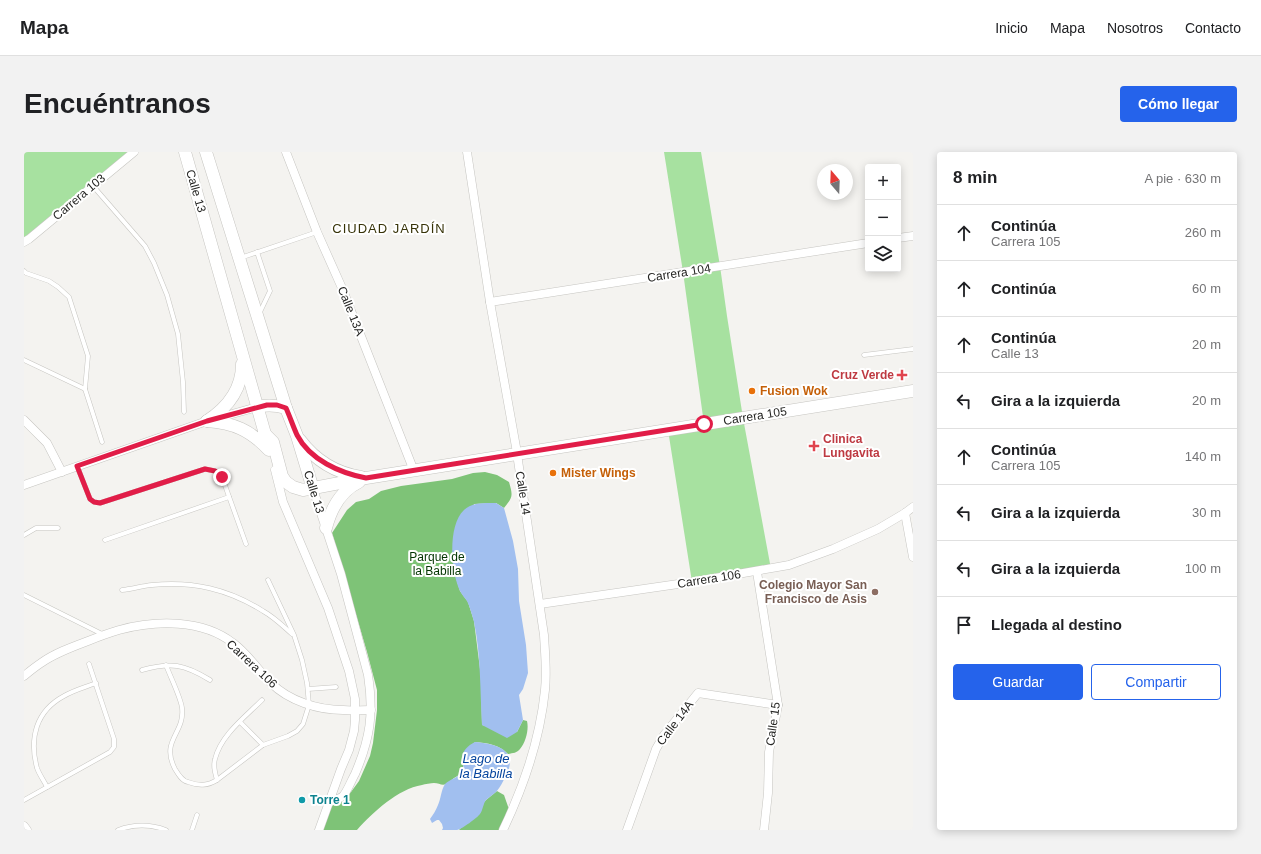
<!DOCTYPE html>
<html lang="es">
<meta charset="utf-8">
<style>
:root{--surface:#fff;--page:#f2f2f2;--text:#202124;--muted:#757577;--line:#e0e0e0;--accent:#2563eb}
body{margin:0;font-family:Arial,sans-serif;background:var(--page);color:var(--text)}
.controls{position:absolute;right:12px;top:12px;display:grid;overflow:hidden;border-radius:4px;box-shadow:0 2px 10px #0003}
.controls button{width:36px;height:36px;display:grid;place-items:center;padding:0;border:0;border-bottom:1px solid var(--line);background:var(--surface);color:var(--text);font:20px sans-serif}
.compass{position:absolute;left:793px;top:12px;width:36px;height:36px;border-radius:50%;background:var(--surface);box-shadow:0 2px 10px #0003;rotate:341deg}
.stop{position:absolute;width:12px;height:12px;margin:-9px;border:3px solid #e11d48;border-radius:50%;background:#fff}
.stop.end{background:#e11d48;border-color:#fff;box-shadow:0 1px 4px #0008}
.list{margin:0;padding:0;list-style:none}
h2{display:flex;justify-content:space-between;align-items:center;height:52px;margin:0;padding:0 16px;font-size:17px}
h2 small{font-size:13px;font-weight:400;color:var(--muted)}
.list li{display:grid;grid-template-columns:26px 1fr auto;gap:12px;align-items:center;box-sizing:border-box;height:56px;padding:0 16px;border-top:1px solid var(--line)}
.list b{display:block;font-size:15px;white-space:nowrap}
.list p{margin:0;font-size:13px;white-space:nowrap;color:var(--muted)}
.list em{font-size:13px;font-style:normal;color:var(--muted)}
.actions{display:flex;gap:8px;padding:12px 16px}
.actions a{flex:1;padding:9px 0;border:1px solid var(--accent);border-radius:4px;text-align:center;font-size:14px;color:var(--accent)}
.actions .main{background:var(--accent);color:#fff}
.icon{flex:none;width:22px;height:22px;fill:none;stroke:currentColor;stroke-width:2;stroke-linecap:round;stroke-linejoin:round}
.map{position:relative;flex:none;width:889px;height:678px;overflow:hidden;border-radius:4px}
header{display:flex;align-items:center;gap:24px;box-sizing:border-box;height:56px;padding:0 20px;background:var(--surface);border-bottom:1px solid var(--line)}
header strong{font-size:19px}
nav{display:flex;gap:22px;margin-inline-start:auto;font-size:14px}
.intro{display:flex;align-items:center;justify-content:space-between;box-sizing:border-box;height:96px;padding:0 24px}
h1{margin:0;font-size:28px}
.button{padding:10px 18px;border-radius:4px;background:var(--accent);color:#fff;font-size:14px;font-weight:700}
main{display:flex;gap:24px;padding:0 24px}
aside{flex:1;background:var(--surface);border-radius:4px;box-shadow:0 2px 10px #0003}
.map>svg:first-child{display:block}
</style>
<header>
<strong>Mapa</strong>
<nav><a>Inicio</a><a>Mapa</a><a>Nosotros</a><a>Contacto</a></nav>
</header>
<div class="intro"><h1>Encuéntranos</h1><a class="button">Cómo llegar</a></div>
<main>
<div class="map">
<svg width="889" height="678" viewBox="0 0 889 678">
<rect width="100%" height="100%" fill="#f4f3f0"/>
<g fill="#a7e1a0">
<path d="M 0,0 L 110,0 L 0,90 Z"/>
<path d="M 640,0 L 677,0 L 696,114 L 703,164 L 719,266 L 747,417 L 668,430 L 644,278 L 680,272 L 659,120 Z"/>
</g>
<g fill="#7ec377">
<path d="M 461,320 L 473,323 L 485,330 C 489,344 489,345 480,356 L 472,351 L 450,352 L 430,419 L 436,439 L 444,450 L 450,469 L 457,525 L 458,573 L 493,580 L 499,568 L 503,569 C 505,577 502,590 496,597 C 493,601 489,601 484,602 C 476,593 463,591 451,590 L 438,609 C 441,618 437,622 430,626 C 427,628 425,631 422,632 C 418,634 415,631 410,631 C 407,631 401,632 398,633 C 374,637 349,660 333,678 L 295,678 L 305,650 L 327,640 L 335,629 L 346,604 L 349,591 L 353,558 L 353,538 L 343,500 L 308,381 L 323,358 L 332,350 L 345,347 L 357,339 L 377,334 L 428,327 L 449,321 Z"/>
<path d="M 473,639 L 480,643 L 487,663 L 479,678 L 435,678 L 462,648 Z"/>
</g>
<g fill="#a1bfef">
<path d="M 472,351 L 480,356 L 489,389 L 494,417 L 495,449 L 502,493 L 504,521 L 499,537 L 495,543 L 499,568 L 493,580 L 483,586 L 458,573 C 456,538 457,504 450,470 C 448,463 446,455 443,449 C 441,446 438,443 436,439 C 427,420 423,374 440,358 C 448,350 462,351 472,351 Z"/>
<path d="M 451,590 C 473,592 495,598 482,624 C 479,629 476,636 472,640 C 469,643 465,645 462,648 C 459,652 459,658 456,662 C 453,666 438,677 433,678 C 429,678 423,678 418,678 L 419,676 L 418,672 L 415,668 L 413,668 L 408,671 L 406,667 C 409,663 412,658 414,653 C 417,647 417,638 421,632 C 426,627 436,625 439,619 C 440,615 439,613 438,609 C 437,600 443,594 451,590 Z"/>
</g>
<g fill="none" stroke-linecap="round" stroke-linejoin="round">
<g stroke="#c6c5c1" stroke-width="5">
<g id="service">
<path d="M 69,34 L 121,94 L 130,111 L 143,143 L 154,182 L 159,230 L 160,260"/>
<path d="M 233,100 L 246,139 L 236,160"/>
<path d="M 216,106 L 293,80"/>
<path d="M 0,119 L 2,121 L 25,129 L 34,135 L 45,145 L 64,204 L 61,237 L 78,290"/>
<path d="M 840,203 L 889,197"/>
<path d="M 0,208 L 61,237"/>
<path d="M 53,314 L 66,347 L 70,350 L 76,351 L 181,317 L 191,319 L 198,325 L 222,392"/>
<path d="M 0,383 L 12,376 L 34,376"/>
<path d="M 81,388 L 205,345"/>
<path d="M 98,438 C 108,437 118,434 128,433 C 169,429 204,437 239,459 C 250,465 259,474 268,482"/>
<path d="M 0,443 L 78,482"/>
<path d="M 142,513 C 146,524 157,546 158,556 C 161,582 136,588 151,617 C 154,622 158,629 164,630 C 175,634 183,634 193,628 L 239,593 L 264,584 L 273,579 L 279,572 L 285,553 L 283,531 L 278,508 L 270,483 L 244,428"/>
<path d="M 118,518 C 147,510 160,512 186,528"/>
<path d="M 284,537 L 312,535"/>
<path d="M 216,570 L 239,593"/>
<path d="M 193,628 C 191,621 189,614 191,607 C 197,583 221,565 238,548"/>
<path d="M 23,635 C 20,629 15,622 13,616 C 5,586 12,559 40,544 C 50,538 62,535 72,531"/>
<path d="M 0,648 L 86,600 L 90,595 L 90,587 L 65,512"/>
<path d="M 94,678 C 110,672 126,672 142,678"/>
<path d="M 168,678 L 173,663"/>
</g>
</g>
<g stroke="#c6c5c1" stroke-width="9">
<g id="minor">
<path d="M 262,0 L 293,80 L 318,136 L 390,319"/>
<path d="M 443,0 L 466,150 L 492,295 L 520,483 C 521,501 523,520 521,538 C 516,587 500,634 479,678"/>
<path d="M 874,86 L 889,84"/>
<path d="M 0,90 L 5,87 L 110,0"/>
<path d="M 466,150 L 844,91"/>
<path d="M 0,268 L 23,291 L 38,320"/>
<path d="M 251,318 L 259,350 L 304,456 L 325,519 L 331,547 L 331,568 L 330,579 L 325,598 L 317,617 L 295,678"/>
<path d="M 0,333 L 183,269 L 233,255"/>
<path d="M 289,337 L 317,422 L 344,523 C 350,562 346,587 331,622 C 328,627 323,640 319,644 C 316,647 309,648 305,650"/>
<path d="M 881,361 L 889,405"/>
<path d="M 733,420 L 754,553 L 745,600 L 744,641 L 740,678"/>
<path d="M 516,452 L 668,430 L 765,413 L 809,397 L 854,377 L 881,361 L 889,355"/>
<path d="M 0,524 C 6,519 11,515 17,511 C 31,501 48,495 64,489 C 74,485 85,481 95,478 C 132,468 178,467 209,491 C 224,502 234,518 247,531 C 265,549 294,558 319,558 C 328,559 338,558 347,558"/>
<path d="M 0,674 L 3,678"/>
<path d="M 603,678 L 632,597 L 640,583 L 674,541 L 754,553"/>
</g>
</g>
<g stroke="#c6c5c1" stroke-width="13">
<g id="secondary">
<path d="M 161,0 L 243,289"/>
<path d="M 182,0 L 262,256 L 273,284 L 289,337"/>
<path d="M 233,255 C 244,252 252,253 262,256"/>
<path d="M 183,269 C 203,256 218,238 218,212"/>
<path d="M 183,269 C 210,271 226,278 245,298"/>
<path d="M 240,281 L 249,290 L 258,324 L 262,330 L 269,335 L 279,338 L 342,326 L 889,239"/>
<path d="M 276,288 C 291,308 312,321 337,325"/>
<path d="M 302,376 C 307,357 316,339 335,330"/>
</g>
</g>
<use href="#service" stroke="#fff" stroke-width="4"/>
<use href="#minor" stroke="#fff" stroke-width="8"/>
<use href="#secondary" stroke="#fff" stroke-width="12"/>
</g>
<g fill="none" stroke-linecap="round" stroke-linejoin="round">
<path stroke="#e11d48" stroke-width="5" d="M 198,325 L 191,319 L 181,317 L 76,351 L 70,350 L 66,347 L 53,314 L 183,269 L 243,253 L 253,253 L 262,256 C 266,265 269,274 273,283 C 286,308 316,321 342,326 L 680,272"/>
</g>
<g fill="#e0444e" stroke="#fff" stroke-width="1.5">
<path d="M876 217h4v4h4v4h-4v4h-4v-4h-4v-4h4z"/>
<path d="M788 288h4v4h4v4h-4v4h-4v-4h-4v-4h4z"/>
</g>
<g fill="#e8710a" stroke="#fff" stroke-width="1.5">
<circle cx="728" cy="239" r="4"/>
<circle cx="529" cy="321" r="4"/>
</g>
<circle fill="#8d6e63" stroke="#fff" stroke-width="1.5" cx="851" cy="440" r="4"/>
<circle fill="#0f9aa8" stroke="#fff" stroke-width="1.5" cx="278" cy="648" r="4"/>
<g text-anchor="middle" stroke-width="4" stroke-linejoin="round" paint-order="stroke">
<g font-size="12" fill="#252523" stroke="#fff">
<text transform="translate(172 39) rotate(74)" y="4">Calle 13</text>
<text transform="translate(55 45) rotate(-40)" y="4">Carrera 103</text>
<text transform="translate(655 121) rotate(-9)" y="4">Carrera 104</text>
<text transform="translate(327 159) rotate(68)" y="4">Calle 13A</text>
<text transform="translate(731 264) rotate(-9)" y="4">Carrera 105</text>
<text transform="translate(290 340) rotate(73)" y="4">Calle 13</text>
<text transform="translate(499 341) rotate(81)" y="4">Calle 14</text>
<text transform="translate(685 427) rotate(-9)" y="4">Carrera 106</text>
<text transform="translate(228 512) rotate(43)" y="4">Carrera 106</text>
<text transform="translate(651 571) rotate(-53)" y="4">Calle 14A</text>
<text transform="translate(749 572) rotate(-82)" y="4">Calle 15</text>
</g>
<g font-size="12" font-weight="bold" fill="#be3a42" stroke="#fff" text-anchor="end">
<text x="870" y="227">Cruz Verde</text>
<text x="799" y="291" text-anchor="start">Clinica<tspan x="799" dy="14">Lungavita</tspan></text>
</g>
<g font-size="12" font-weight="bold" fill="#c56008" stroke="#fff" text-anchor="start">
<text x="736" y="243">Fusion Wok</text>
<text x="537" y="325">Mister Wings</text>
</g>
<g font-size="12" fill="#043502" stroke="#fff">
<text x="413" y="409">Parque de<tspan x="413" dy="14">la Babilla</tspan></text>
</g>
<g font-size="12" font-weight="bold" fill="#785e54" stroke="#fff" text-anchor="end">
<text x="843" y="437">Colegio Mayor San<tspan x="843" dy="14">Francisco de Asis</tspan></text>
</g>
<g font-size="12" font-weight="bold" fill="#0d838f" stroke="#fff" text-anchor="start">
<text x="286" y="652">Torre 1</text>
</g>
<g font-size="13" letter-spacing="1" fill="#373308" stroke="#fff">
<text x="365" y="81">CIUDAD JARDÍN</text>
</g>
<g font-size="13" font-style="italic" fill="#06459e" stroke="#fff">
<text x="462" y="611">Lago de<tspan x="462" dy="15">la Babilla</tspan></text>
</g>
</g>
</svg>
<div class="controls">
<button>+</button>
<button>−</button>
<button><svg class="icon" aria-label="layers" viewBox="0 0 24 24"><path d="M12 4l9 5-9 5-9-5zM3 14l9 5 9-5"/></svg></button>
</div>
<svg class="compass" viewBox="-18 -18 36 36"><path d="M0-13l5 13h-10z" fill="#e53935"/><path d="M0 13l5-13h-10z" fill="#757577"/></svg>
<div class="stop" style="left:680px;top:272px"></div>
<div class="stop end" style="left:198px;top:325px"></div>
</div>
<aside>
<h2>8 min<small>A pie · 630 m</small></h2>
<ul class="list">
<li><svg class="icon" aria-label="ahead" viewBox="0 0 24 24"><path d="M12 20V5M6 11l6-6 6 6"/></svg><div><b>Continúa</b><p>Carrera 105</p></div><em>260 m</em></li>
<li><svg class="icon" aria-label="ahead" viewBox="0 0 24 24"><path d="M12 20V5M6 11l6-6 6 6"/></svg><div><b>Continúa</b></div><em>60 m</em></li>
<li><svg class="icon" aria-label="ahead" viewBox="0 0 24 24"><path d="M12 20V5M6 11l6-6 6 6"/></svg><div><b>Continúa</b><p>Calle 13</p></div><em>20 m</em></li>
<li><svg class="icon" aria-label="left" viewBox="0 0 24 24"><path d="M17 20v-9H6M10 6l-5 5 5 5"/></svg><div><b>Gira a la izquierda</b></div><em>20 m</em></li>
<li><svg class="icon" aria-label="ahead" viewBox="0 0 24 24"><path d="M12 20V5M6 11l6-6 6 6"/></svg><div><b>Continúa</b><p>Carrera 105</p></div><em>140 m</em></li>
<li><svg class="icon" aria-label="left" viewBox="0 0 24 24"><path d="M17 20v-9H6M10 6l-5 5 5 5"/></svg><div><b>Gira a la izquierda</b></div><em>30 m</em></li>
<li><svg class="icon" aria-label="left" viewBox="0 0 24 24"><path d="M17 20v-9H6M10 6l-5 5 5 5"/></svg><div><b>Gira a la izquierda</b></div><em>100 m</em></li>
<li><svg class="icon" aria-label="arrive" viewBox="0 0 24 24"><path d="M6 21V4h12l-3 4 3 4H6"/></svg><div><b>Llegada al destino</b></div></li>
</ul>
<div class="actions"><a class="main">Guardar</a><a>Compartir</a></div>
</aside>
</main>
